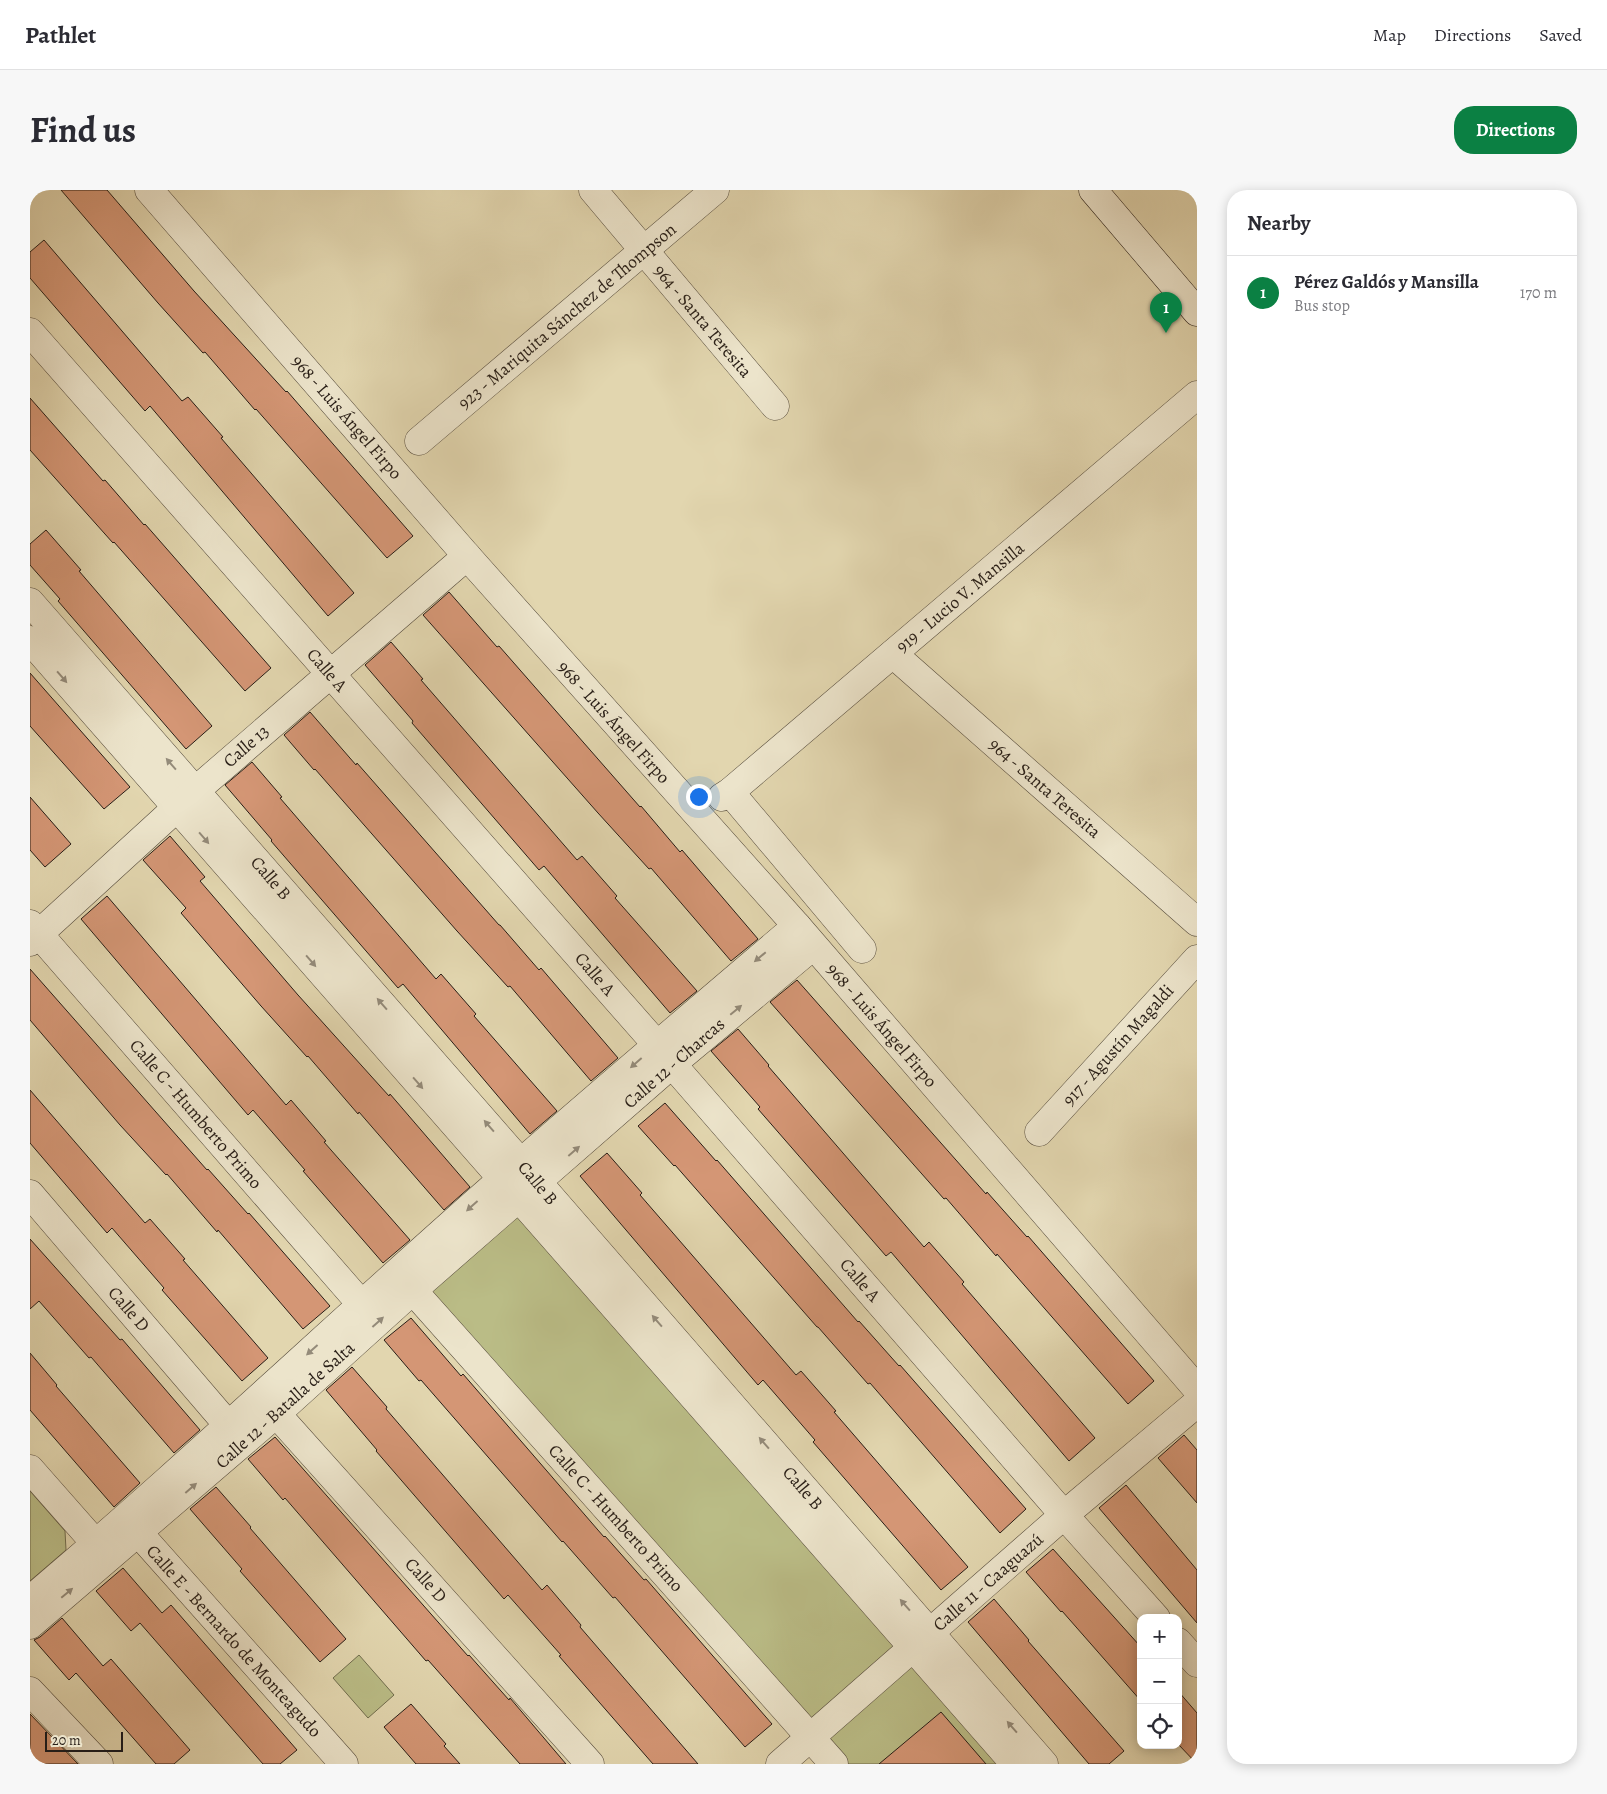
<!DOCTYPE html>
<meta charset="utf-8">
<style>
:root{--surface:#fff;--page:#f7f7f7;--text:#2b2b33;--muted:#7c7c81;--line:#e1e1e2;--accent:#0b8043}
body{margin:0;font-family:Alegreya,serif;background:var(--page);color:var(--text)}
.controls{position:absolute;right:15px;bottom:15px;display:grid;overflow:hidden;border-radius:10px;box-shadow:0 2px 12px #0003}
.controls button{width:45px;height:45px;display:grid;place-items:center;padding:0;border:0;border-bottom:1px solid var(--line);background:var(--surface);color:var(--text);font:25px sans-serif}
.scale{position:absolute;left:15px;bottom:12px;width:78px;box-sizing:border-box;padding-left:5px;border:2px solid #281e17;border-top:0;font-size:14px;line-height:18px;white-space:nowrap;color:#281e17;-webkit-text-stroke:4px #ece4cb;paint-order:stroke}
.you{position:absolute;left:668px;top:606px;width:18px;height:18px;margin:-12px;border:4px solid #fff;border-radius:50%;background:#1a73e8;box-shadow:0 0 0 8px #1a73e833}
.badge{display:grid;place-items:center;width:32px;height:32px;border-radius:50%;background:var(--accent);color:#fff;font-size:16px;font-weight:700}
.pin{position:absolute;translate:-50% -41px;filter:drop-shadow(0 1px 2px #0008)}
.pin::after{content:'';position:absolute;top:26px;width:18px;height:15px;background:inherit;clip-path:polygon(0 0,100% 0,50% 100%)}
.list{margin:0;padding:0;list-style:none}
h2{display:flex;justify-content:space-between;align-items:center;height:65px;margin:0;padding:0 20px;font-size:21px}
h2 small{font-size:16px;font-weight:400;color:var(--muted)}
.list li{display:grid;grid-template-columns:32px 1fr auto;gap:15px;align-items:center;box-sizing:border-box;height:75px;padding:0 20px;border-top:1px solid var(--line)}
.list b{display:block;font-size:19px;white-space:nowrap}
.list p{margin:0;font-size:16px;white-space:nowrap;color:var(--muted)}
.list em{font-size:16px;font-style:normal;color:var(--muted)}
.icon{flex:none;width:28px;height:28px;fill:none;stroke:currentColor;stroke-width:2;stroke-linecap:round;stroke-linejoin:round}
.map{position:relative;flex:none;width:1167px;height:1574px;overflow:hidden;border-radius:20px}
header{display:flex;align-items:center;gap:30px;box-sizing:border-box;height:70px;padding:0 25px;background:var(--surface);border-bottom:1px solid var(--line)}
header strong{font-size:24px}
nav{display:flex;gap:28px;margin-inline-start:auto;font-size:18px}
.intro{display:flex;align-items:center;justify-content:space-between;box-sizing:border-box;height:120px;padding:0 30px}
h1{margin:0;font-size:35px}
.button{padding:12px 22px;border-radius:20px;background:var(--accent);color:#fff;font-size:18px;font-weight:700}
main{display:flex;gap:30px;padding:0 30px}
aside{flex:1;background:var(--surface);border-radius:20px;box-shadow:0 2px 12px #0003}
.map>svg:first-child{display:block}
</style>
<header>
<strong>Pathlet</strong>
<nav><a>Map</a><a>Directions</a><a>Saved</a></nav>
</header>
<div class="intro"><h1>Find us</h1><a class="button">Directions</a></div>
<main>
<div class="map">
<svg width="1167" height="1574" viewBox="0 0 1167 1574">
<rect width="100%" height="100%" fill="#e2d6af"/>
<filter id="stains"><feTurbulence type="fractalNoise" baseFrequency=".004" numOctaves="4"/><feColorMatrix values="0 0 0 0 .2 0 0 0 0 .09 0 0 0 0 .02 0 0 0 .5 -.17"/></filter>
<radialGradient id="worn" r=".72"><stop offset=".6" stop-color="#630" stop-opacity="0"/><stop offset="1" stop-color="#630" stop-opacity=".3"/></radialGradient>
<g fill="#babc86" stroke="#716d4e">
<path d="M 490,1008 L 985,1574 L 804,1574 L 383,1100 Z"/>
<path d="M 0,1301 L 35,1341 L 36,1360 L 0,1391 Z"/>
<path d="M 329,1465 L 364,1505 L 338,1528 L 303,1488 Z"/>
</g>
<g fill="#d49675" stroke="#281e17">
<path d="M 31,0 L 77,0 L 164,101 L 256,202 L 257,201 L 383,346 L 357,368 L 226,219 L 225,220 L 175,162 L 173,163 L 128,113 Z"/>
<path d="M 14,50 L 152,211 L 158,207 L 193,247 L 191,248 L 324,403 L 298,426 L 120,216 L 115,221 L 0,88 L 0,62 Z"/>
<path d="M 0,208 L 73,291 L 75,290 L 114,335 L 115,334 L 241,478 L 215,501 L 84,352 L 83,353 L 0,260 Z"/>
<path d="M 16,340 L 51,380 L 49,381 L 182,536 L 156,559 L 28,411 L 30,409 L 0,375 L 0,354 Z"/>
<path d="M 419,402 L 467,457 L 469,456 L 610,617 L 611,616 L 650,662 L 652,660 L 728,749 L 701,771 L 621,678 L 619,679 L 568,623 L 393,425 Z"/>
<path d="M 361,452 L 393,489 L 391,490 L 547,670 L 552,666 L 587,706 L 585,708 L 667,801 L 640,823 L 514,676 L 509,680 L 382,533 L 383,531 L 335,475 Z"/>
<path d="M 0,483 L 100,597 L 74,619 L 0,536 Z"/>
<path d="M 280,522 L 326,575 L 327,573 L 469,735 L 470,735 L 509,780 L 511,778 L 588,868 L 561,891 L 480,796 L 478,797 L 427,741 L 285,579 L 284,580 L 254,545 Z"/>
<path d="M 222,572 L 252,607 L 250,608 L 406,789 L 411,784 L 446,824 L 444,826 L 527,921 L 500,944 L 373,794 L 368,798 L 241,651 L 242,650 L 195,595 Z"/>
<path d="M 0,607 L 41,654 L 15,677 L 0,660 Z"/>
<path d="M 140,646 L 175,687 L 170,691 L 268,805 L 359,906 L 360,904 L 440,997 L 414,1020 L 329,922 L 328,924 L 278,866 L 277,867 L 231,816 L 151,723 L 156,718 L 113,670 Z"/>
<path d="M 77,706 L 256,915 L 261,910 L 296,951 L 294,952 L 380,1050 L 353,1073 L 273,981 L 275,980 L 223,920 L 218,925 L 51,729 Z"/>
<path d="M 0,779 L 177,980 L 178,979 L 218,1024 L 219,1023 L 300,1116 L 273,1139 L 188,1040 L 187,1042 L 137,984 L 136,985 L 90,935 L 0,830 Z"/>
<path d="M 767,790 L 956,1004 L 957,1002 L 997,1047 L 998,1046 L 1124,1191 L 1098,1214 L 967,1064 L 966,1066 L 916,1008 L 914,1009 L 740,812 Z"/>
<path d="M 708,839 L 739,875 L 738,876 L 894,1057 L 899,1052 L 934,1092 L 932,1094 L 1065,1248 L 1039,1271 L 861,1062 L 856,1066 L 728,919 L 730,917 L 681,861 Z"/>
<path d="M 0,900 L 115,1033 L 120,1029 L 155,1069 L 153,1070 L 238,1168 L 212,1191 L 132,1100 L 134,1098 L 82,1038 L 77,1043 L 0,953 Z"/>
<path d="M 635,913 L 686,971 L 687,970 L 828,1132 L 829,1131 L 869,1176 L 870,1175 L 996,1319 L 970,1343 L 840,1193 L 838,1194 L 788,1137 L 787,1137 L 645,975 L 644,976 L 608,936 Z"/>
<path d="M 577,963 L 612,1003 L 610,1005 L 766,1185 L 771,1181 L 806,1221 L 804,1222 L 938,1377 L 911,1400 L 783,1252 L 785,1250 L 733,1190 L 728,1195 L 550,986 Z"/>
<path d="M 0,1049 L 90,1150 L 92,1149 L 170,1240 L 144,1263 L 61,1167 L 59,1168 L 9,1111 L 0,1119 Z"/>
<path d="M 381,1128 L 431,1186 L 433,1184 L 574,1347 L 575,1346 L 614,1390 L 616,1389 L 742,1534 L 715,1557 L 585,1407 L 583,1408 L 533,1351 L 532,1352 L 391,1190 L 389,1191 L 354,1150 Z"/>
<path d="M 0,1163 L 27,1195 L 26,1196 L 110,1293 L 84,1317 L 0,1220 Z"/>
<path d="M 322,1177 L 357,1217 L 356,1219 L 512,1400 L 517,1395 L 551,1435 L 550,1437 L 668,1574 L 623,1574 L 529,1466 L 531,1465 L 478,1405 L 474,1409 L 346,1261 L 347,1260 L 296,1200 Z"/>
<path d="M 1154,1245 L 1167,1260 L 1167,1313 L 1128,1268 Z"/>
<path d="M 245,1247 L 438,1466 L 439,1465 L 479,1510 L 480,1508 L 536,1574 L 490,1574 L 398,1470 L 396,1471 L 255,1308 L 253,1310 L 218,1269 Z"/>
<path d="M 1096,1295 L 1167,1380 L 1167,1433 L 1069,1318 Z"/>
<path d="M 186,1297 L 221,1337 L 220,1338 L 316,1449 L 290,1472 L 210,1381 L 212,1379 L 160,1319 Z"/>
<path d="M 1023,1359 L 1110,1456 L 1111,1511 L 1032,1421 L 1031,1422 L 996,1382 Z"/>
<path d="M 93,1378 L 132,1423 L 141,1415 L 267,1560 L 250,1574 L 233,1574 L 110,1433 L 101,1441 L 66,1401 Z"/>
<path d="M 964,1409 L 999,1450 L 998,1451 L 1094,1561 L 1079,1574 L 1059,1574 L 938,1432 Z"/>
<path d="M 32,1428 L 73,1476 L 81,1469 L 160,1560 L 144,1574 L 126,1574 L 46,1483 L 39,1490 L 4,1450 L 10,1447 Z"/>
<path d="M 1148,1501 L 1167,1523 L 1167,1574 L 1148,1554 Z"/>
<path d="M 381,1514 L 416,1554 L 414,1556 L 430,1574 L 386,1574 L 354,1537 Z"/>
<path d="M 911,1522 L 956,1574 L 849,1574 Z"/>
<path d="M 0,1524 L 48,1574 L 0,1574 Z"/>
</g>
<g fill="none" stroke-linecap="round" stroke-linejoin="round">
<g stroke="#564c3d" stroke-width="29">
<g id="minor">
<path d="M 119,0 L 437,366 L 767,736 L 1167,1199"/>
<path d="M 563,0 L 745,216"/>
<path d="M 0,142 L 627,855 L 642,874 L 1034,1325 L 1126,1428"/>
<path d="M 389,251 L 685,0"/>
<path d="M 0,412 L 491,973 L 1014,1574"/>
<path d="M 0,450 L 985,1574"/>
<path d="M 863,464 L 1167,732"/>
<path d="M 700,602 L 832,759"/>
<path d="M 692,607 L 700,602 L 1167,205"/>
<path d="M 0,734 L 332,1115"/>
<path d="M 0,752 L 165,601 L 437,366"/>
<path d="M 1009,942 L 1167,769"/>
<path d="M 0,1004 L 198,1235"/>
<path d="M 370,1086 L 804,1574"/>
<path d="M 234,1210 L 560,1574"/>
<path d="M 0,1279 L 66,1354"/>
<path d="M 97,1330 L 314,1574"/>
<path d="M 0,1410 C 161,1274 313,1128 471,990 C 569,904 668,820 767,736"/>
<path d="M 0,1435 L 247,1223 L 383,1100 L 642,874 L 783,756"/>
<path d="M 1148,1452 L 1167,1473"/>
<path d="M 0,1501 L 69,1574"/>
<path d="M 750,1574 L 1034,1325 L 1167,1213"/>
</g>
</g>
<g stroke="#281e17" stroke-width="29">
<path id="secondary" d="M 1063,0 L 1167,122"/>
</g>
<use href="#minor" stroke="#ece4cb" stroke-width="28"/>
<use href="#secondary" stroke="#ece4cb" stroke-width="28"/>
</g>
<defs><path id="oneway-solid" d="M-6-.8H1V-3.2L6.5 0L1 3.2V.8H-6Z" transform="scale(1.25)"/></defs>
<g fill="#948b7a">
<use href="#oneway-solid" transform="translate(32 487) rotate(49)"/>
<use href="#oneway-solid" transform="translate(141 574) rotate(-131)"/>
<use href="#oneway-solid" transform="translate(174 648) rotate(49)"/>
<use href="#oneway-solid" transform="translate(730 767) rotate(140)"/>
<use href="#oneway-solid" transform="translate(281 771) rotate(49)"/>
<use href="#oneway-solid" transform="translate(352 814) rotate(-131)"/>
<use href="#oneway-solid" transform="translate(706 820) rotate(-40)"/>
<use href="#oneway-solid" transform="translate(606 873) rotate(139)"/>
<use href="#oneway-solid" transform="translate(388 893) rotate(49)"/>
<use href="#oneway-solid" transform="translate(459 936) rotate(-131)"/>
<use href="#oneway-solid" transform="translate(544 961) rotate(-41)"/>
<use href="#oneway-solid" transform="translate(442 1016) rotate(138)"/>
<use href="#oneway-solid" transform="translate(627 1131) rotate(-131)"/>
<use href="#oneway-solid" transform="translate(348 1132) rotate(-42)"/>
<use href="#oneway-solid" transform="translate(282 1160) rotate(138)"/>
<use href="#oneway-solid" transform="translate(734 1253) rotate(-131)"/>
<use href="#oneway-solid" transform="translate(161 1298) rotate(-41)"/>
<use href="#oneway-solid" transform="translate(37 1403) rotate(-40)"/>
<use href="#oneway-solid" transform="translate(875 1415) rotate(-131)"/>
<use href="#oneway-solid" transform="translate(982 1537) rotate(-131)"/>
</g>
<g text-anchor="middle" stroke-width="5" stroke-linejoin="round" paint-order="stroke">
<g font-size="18" fill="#281e17" stroke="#ece4cb">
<text transform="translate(537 126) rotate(-40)" y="6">923 - Mariquita Sánchez de Thompson</text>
<text transform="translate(673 131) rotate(50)" y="6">964 - Santa Teresita</text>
<text transform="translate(317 227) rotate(49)" y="6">968 - Luis Ángel Firpo</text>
<text transform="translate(930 407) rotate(-40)" y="6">919 - Lucio V. Mansilla</text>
<text transform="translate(297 480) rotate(49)" y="6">Calle A</text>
<text transform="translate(584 532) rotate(48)" y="6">968 - Luis Ángel Firpo</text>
<text transform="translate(216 556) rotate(-41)" y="6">Calle 13</text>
<text transform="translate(1015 598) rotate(41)" y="6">964 - Santa Teresita</text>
<text transform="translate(241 688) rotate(49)" y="6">Calle B</text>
<text transform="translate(565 784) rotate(49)" y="6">Calle A</text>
<text transform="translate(852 835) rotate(49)" y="6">968 - Luis Ángel Firpo</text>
<text transform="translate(1088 855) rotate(-48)" y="6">917 - Agustín Magaldi</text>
<text transform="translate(644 873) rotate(-41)" y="6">Calle 12 - Charcas</text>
<text transform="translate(166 924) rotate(49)" y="6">Calle C - Humberto Primo</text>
<text transform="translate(508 993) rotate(50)" y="6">Calle B</text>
<text transform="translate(830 1090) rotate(49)" y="6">Calle A</text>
<text transform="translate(99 1119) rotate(49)" y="6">Calle D</text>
<text transform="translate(255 1215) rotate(-42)" y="6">Calle 12 - Batalla de Salta</text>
<text transform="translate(773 1298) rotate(49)" y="6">Calle B</text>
<text transform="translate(586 1328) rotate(48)" y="6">Calle C - Humberto Primo</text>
<text transform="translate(396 1390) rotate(48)" y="6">Calle D</text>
<text transform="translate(958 1392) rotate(-41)" y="6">Calle 11 - Caaguazú</text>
<text transform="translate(204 1451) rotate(48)" y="6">Calle E - Bernardo de Monteagudo</text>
</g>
</g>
<rect width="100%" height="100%" filter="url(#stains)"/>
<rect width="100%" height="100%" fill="url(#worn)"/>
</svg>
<div class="controls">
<button>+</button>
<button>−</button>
<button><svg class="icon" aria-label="locate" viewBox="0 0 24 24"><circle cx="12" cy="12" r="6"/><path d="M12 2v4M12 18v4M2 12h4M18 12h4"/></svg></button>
</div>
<div class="scale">20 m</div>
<div class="you"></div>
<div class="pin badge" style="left:1136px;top:143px">1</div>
</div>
<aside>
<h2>Nearby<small></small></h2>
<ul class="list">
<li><span class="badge">1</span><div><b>Pérez Galdós y Mansilla</b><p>Bus stop</p></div><em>170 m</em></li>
</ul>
</aside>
</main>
